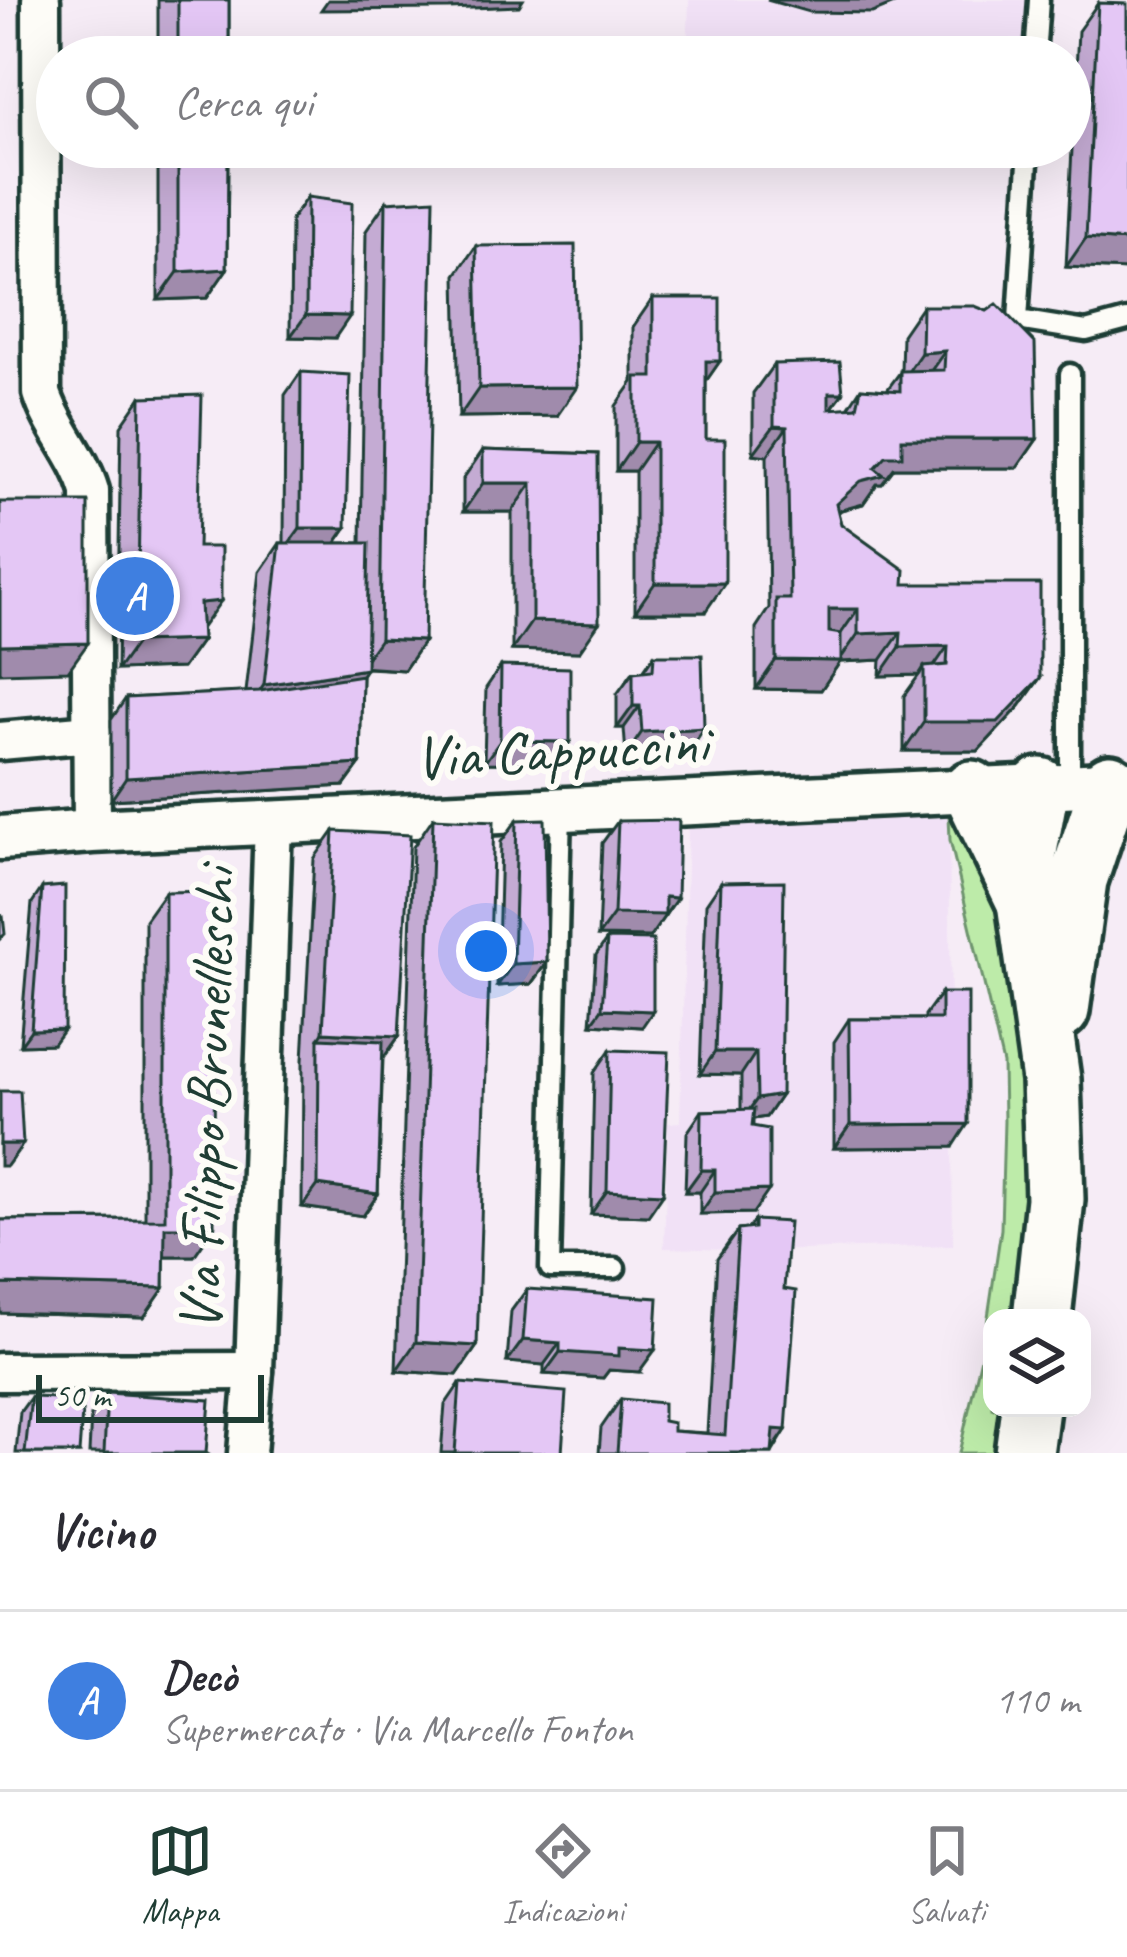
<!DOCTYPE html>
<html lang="it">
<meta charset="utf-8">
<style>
:root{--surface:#fff;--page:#f7f7f7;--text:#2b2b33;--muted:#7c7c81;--line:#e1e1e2;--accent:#1f3d34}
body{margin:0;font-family:Caveat,sans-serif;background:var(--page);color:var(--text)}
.controls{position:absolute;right:36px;bottom:36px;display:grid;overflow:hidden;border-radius:24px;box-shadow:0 12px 48px #0002}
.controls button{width:108px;height:108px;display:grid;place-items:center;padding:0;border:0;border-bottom:3px solid var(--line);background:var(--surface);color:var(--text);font:60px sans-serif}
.scale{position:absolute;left:36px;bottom:30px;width:228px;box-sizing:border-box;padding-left:12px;border:6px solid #1f3d34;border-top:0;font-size:33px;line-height:42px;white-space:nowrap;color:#1f3d34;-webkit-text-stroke:9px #fdfcf7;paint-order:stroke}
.you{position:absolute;left:486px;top:951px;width:42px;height:42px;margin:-30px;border:9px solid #fff;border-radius:50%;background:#1a73e8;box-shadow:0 0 0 18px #1a73e833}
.badge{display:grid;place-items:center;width:78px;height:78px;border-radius:50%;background:var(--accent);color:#fff;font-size:39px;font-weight:700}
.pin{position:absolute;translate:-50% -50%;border:6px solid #fff;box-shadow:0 3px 12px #0006}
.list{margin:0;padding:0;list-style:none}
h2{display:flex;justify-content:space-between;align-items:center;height:156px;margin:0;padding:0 48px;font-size:51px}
h2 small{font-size:39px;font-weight:400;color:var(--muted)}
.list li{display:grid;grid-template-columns:78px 1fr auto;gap:36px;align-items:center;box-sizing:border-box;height:180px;padding:0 48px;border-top:3px solid var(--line)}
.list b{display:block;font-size:45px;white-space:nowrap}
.list p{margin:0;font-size:39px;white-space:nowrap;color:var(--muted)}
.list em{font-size:39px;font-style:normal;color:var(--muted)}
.icon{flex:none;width:66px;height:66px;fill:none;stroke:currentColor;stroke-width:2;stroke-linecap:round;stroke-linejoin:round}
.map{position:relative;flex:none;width:1127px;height:1453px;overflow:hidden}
.search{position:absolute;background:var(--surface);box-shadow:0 12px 48px #0002;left:36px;right:36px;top:36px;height:132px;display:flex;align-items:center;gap:30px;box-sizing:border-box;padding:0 42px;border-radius:66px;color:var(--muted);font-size:45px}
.sheet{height:336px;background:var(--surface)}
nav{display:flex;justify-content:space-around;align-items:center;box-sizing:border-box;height:168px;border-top:3px solid var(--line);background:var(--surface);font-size:33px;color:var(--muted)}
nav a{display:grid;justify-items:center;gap:6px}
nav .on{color:var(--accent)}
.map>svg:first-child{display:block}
</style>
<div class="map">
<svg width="1127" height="1453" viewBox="0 0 1127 1453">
<rect width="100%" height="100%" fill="#f6ecf6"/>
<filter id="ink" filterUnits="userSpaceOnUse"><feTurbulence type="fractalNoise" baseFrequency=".00833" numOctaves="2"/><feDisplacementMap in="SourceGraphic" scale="24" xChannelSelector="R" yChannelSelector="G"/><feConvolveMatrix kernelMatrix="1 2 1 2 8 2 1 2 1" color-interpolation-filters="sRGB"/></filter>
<g filter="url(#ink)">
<g fill="#f1e1f6">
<path d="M 689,0 L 1026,0 L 1022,57 L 687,57 Z"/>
<path d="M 949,815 L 953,1245 L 769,1251 L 664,1248 L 668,1123 L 680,1122 L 688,827 Z"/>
</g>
<path fill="#bdeba9" stroke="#6e946e" stroke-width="3" d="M 949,815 L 960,819 L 1001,906 L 1028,1051 L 1029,1318 L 992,1318 L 992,1408 L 1016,1408 L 1009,1453 L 959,1453 L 984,1344 L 1001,1229 L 1004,1121 L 1003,1064 L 950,840 Z"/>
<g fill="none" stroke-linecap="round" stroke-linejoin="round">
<g stroke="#1f3d34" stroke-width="27">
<g id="service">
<path d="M 1035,57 L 1039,0"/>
<path d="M 1029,147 L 1018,320 L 1086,331 L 1127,320"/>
<path d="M 1070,374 L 1070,786"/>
<path d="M 561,809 L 550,1268 L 615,1268"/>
</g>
</g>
<g stroke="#1f3d34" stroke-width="45">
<g id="minor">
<path d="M 41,0 L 42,393 C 53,429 79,454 90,491 L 92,831"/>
<path d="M 0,741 L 92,733"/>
<path d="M 0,1372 L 254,1371"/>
<path d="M 247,1453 L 254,1371 L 273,823"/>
</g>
</g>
<g stroke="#1f3d34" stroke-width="51">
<path id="tertiary" d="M 0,838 L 92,831 L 1127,783"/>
</g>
<g stroke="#1f3d34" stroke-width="66">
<g id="trunk">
<path d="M 1040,787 L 1027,856 L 1026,902 L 1051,1080 L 1055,1199 L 1042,1318"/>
<path d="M 972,790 L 1025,900"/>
<path d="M 1060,1010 L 1078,880 L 1110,784"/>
<path d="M 1024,1453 L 1030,1408"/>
</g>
</g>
<use href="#service" stroke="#fdfcf7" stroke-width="18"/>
<use href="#minor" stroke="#fdfcf7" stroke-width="36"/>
<use href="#tertiary" stroke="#fdfcf7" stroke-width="42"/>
<use href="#trunk" stroke="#fdfcf7" stroke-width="57"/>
</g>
<g fill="#c4abd3" stroke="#1f3d34" stroke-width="3">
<rect x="158" y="0" width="71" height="57"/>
<path d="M 1098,3 L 1127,270 L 1066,267 L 1078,31 Z"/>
<path d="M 158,147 L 228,147 L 227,269 L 207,298 L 158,300 Z"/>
<path d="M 307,197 L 335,338 L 290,337 L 291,220 Z"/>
<path d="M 386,202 L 424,641 L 404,670 L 366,668 L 362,675 L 360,764 L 344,786 L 111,800 L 111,720 L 126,698 L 246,692 L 260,572 L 280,543 L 284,543 L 285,395 L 301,372 L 346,528 L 336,543 L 361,543 L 366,231 Z"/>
<path d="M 476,246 L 557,416 L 459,417 L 456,275 Z"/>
<path d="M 653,298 L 720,361 L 706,381 L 705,612 L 635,612 L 635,471 L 616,471 L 616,406 L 633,382 L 633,327 Z"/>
<path d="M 922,306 L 1037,439 L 1017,468 L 894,468 L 882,484 L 877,484 L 863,504 L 841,510 L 838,513 L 841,524 L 904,584 L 1040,678 L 1020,706 L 978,751 L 904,751 L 904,696 L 919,675 L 880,676 L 881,660 L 840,662 L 821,690 L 756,689 L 756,628 L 769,608 L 767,456 L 753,454 L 753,393 L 774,364 L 843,393 L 831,409 L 848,408 L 861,388 L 887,390 L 901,371 L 902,335 Z"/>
<path d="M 141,397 L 198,547 L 202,640 L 182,668 L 117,670 L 121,426 Z"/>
<path d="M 483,450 L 598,454 L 579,652 L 512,650 L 512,512 L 463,512 L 463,479 Z"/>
<path d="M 654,655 L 704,728 L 689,751 L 626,755 L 624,728 L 617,728 L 617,694 L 633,672 L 643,671 Z"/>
<path d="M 501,666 L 554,764 L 484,763 L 486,688 Z"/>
<path d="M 433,818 L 477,1346 L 457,1375 L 396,1371 L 413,847 Z"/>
<path d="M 517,820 L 547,962 L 531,984 L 497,986 L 501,842 Z"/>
<path d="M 618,821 L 677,898 L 650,937 L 598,936 L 602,843 Z"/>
<path d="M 334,831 L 399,1036 L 383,1059 L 378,1194 L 363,1216 L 302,1207 L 303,1060 L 314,859 Z"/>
<path d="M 721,882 L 781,1095 L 766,1117 L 753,1119 L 753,1213 L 700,1214 L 700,1192 L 685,1192 L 687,1133 L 702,1111 L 741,1110 L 741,1075 L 700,1074 L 706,904 Z"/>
<path d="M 42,888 L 53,1044 L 20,1045 L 32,903 Z"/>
<path d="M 165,892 L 214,1227 L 194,1256 L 164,1256 L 164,1288 L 144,1317 L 0,1313 L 0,1220 L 145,1219 L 145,920 Z"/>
<path d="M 607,939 L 642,1027 L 591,1024 L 596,955 Z"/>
<path d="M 941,993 L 953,1147 L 834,1148 L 834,1042 L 849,1019 L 925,1019 L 925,1015 Z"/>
<path d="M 610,1050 L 648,1216 L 591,1214 L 594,1073 Z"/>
<path d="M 754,1220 L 786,1430 L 772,1453 L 599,1453 L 601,1428 L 621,1399 L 663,1421 L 673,1431 L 707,1433 L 717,1259 L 738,1230 L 748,1229 Z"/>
<path d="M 527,1289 L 639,1372 L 609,1370 L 603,1378 L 544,1374 L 544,1365 L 507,1362 L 511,1311 Z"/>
<path d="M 460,1383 L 562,1453 L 441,1453 L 445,1405 Z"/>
<path d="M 107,1393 L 206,1453 L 89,1453 L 91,1415 Z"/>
<path d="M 31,1397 L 79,1453 L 16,1453 L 20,1412 Z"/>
</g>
<g fill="#a08bac" stroke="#1f3d34" stroke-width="3">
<path d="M 328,0 L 523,0 L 519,6 L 449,9 L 321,10 Z"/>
<path d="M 767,0 L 904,0 L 872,13 L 809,12 Z"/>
<path d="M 1086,238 L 1127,241 L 1127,270 L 1066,267 Z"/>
<path d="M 227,269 L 207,298 L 158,300 L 178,272 Z"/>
<path d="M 306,315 L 350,316 L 335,338 L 290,337 Z"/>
<path d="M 945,351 L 925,379 L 901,382 L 921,353 Z"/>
<path d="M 706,361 L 720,361 L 700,390 Z"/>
<path d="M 577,387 L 557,416 L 459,417 L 479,388 Z"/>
<path d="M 829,393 L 843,393 L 822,421 Z"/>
<path d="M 774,426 L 787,427 L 767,456 L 753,454 Z"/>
<path d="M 902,439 L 1037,439 L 1017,468 L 894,468 L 882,484 L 877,484 L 863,504 L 841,510 L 816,533 L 836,504 Z"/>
<path d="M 636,442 L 655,442 L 635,471 L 616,471 Z"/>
<path d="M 483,483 L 532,483 L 512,512 L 463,512 Z"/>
<path d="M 300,528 L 346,528 L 331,550 L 284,550 Z"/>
<path d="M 655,583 L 725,583 L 705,612 L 635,612 Z"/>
<path d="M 221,601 L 201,629 L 200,603 Z"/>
<path d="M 829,609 L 858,609 L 838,638 L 809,637 Z"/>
<path d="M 532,621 L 599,623 L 579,652 L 512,650 Z"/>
<path d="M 901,632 L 881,660 L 840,662 L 821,690 L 756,689 L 776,660 L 839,661 L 858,634 Z"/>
<path d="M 380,639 L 424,641 L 404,670 L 360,667 Z"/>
<path d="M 202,640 L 182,668 L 117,670 L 137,642 Z"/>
<path d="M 88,643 L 68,671 L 0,673 L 0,645 Z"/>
<path d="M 948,646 L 928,675 L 924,667 L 919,675 L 880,676 L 900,647 Z"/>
<path d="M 366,669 L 346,697 L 244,714 L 264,685 Z"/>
<path d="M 1040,678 L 1020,706 L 978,751 L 904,751 L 924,722 Z"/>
<path d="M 633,706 L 640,706 L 624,728 L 617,728 Z"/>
<path d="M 704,728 L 689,751 L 626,755 L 642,732 Z"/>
<path d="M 500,741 L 570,742 L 554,764 L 484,763 Z"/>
<path d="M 360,764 L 344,786 L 111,800 L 126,778 Z"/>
<path d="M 665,897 L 677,898 L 650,937 L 598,936 L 614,914 Z"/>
<path d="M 547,962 L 531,984 L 497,986 L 513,964 Z"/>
<path d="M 602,1009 L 653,1011 L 642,1027 L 591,1024 Z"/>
<path d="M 64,1029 L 53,1044 L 20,1045 L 31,1030 Z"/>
<path d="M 323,1032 L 399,1036 L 379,1064 L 319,1038 Z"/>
<path d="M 715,1052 L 756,1052 L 741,1075 L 700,1074 Z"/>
<path d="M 781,1095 L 766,1117 L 741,1121 L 757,1099 Z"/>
<path d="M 968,1124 L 953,1147 L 834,1148 L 850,1125 Z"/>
<path d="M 0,1144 L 23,1144 L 7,1166 L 0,1166 Z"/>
<path d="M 701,1170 L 715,1170 L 700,1192 L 685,1192 Z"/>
<path d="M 318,1185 L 378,1194 L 363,1216 L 302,1207 Z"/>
<path d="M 769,1190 L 753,1213 L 700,1214 L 715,1192 Z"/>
<path d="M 607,1191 L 663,1194 L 648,1216 L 591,1214 Z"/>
<path d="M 165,1227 L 214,1227 L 194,1256 L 145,1256 Z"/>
<path d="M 0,1284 L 164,1288 L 144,1317 L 0,1313 Z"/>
<path d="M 523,1340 L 560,1343 L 544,1365 L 507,1362 Z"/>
<path d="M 416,1342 L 477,1346 L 457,1375 L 396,1371 Z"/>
<path d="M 619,1348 L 655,1350 L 639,1372 L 609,1370 L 603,1378 L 544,1374 L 560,1352 Z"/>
<path d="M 774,1429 L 786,1430 L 770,1453 Z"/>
</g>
<g fill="#e4c7f5" stroke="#1f3d34" stroke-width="3">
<rect x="178" y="0" width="51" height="57"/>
<path d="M 1098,3 L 1127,4 L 1127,241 L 1086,238 Z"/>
<path d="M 178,147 L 228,147 L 227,269 L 178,272 Z"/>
<path d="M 307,197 L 352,203 L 350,316 L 306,315 Z"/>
<path d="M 434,199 L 424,641 L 380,639 L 386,202 Z"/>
<path d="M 575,245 L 577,387 L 479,388 L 476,246 Z"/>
<path d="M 653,298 L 720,298 L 720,361 L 706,361 L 706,439 L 725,439 L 725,583 L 655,583 L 655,442 L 636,442 L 636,377 L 653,377 Z"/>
<path d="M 997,304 L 1035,343 L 1037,439 L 902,439 L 902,456 L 886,456 L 875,468 L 884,475 L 861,481 L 836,504 L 841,524 L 905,570 L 904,584 L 1040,584 L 1040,678 L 998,722 L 924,722 L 924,667 L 947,665 L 948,646 L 900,647 L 901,632 L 858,634 L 858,609 L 829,609 L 829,632 L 841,634 L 841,661 L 776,660 L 776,599 L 790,599 L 787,427 L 774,426 L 774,364 L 840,362 L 843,393 L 829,393 L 829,409 L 857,407 L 861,388 L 900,391 L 900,371 L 944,370 L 945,351 L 921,353 L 922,306 L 975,306 L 987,311 Z"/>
<path d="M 301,372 L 350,375 L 346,528 L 300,528 Z"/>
<path d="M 202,395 L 198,547 L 221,547 L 221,601 L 200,603 L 202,640 L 137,642 L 141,397 Z"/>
<path d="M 483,450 L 598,454 L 599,623 L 532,621 L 532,483 L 483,483 Z"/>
<path d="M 0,502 L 88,502 L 88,643 L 0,645 Z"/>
<path d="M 280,543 L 369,543 L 366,669 L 264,685 Z"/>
<path d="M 654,655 L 702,655 L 704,728 L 642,732 L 640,706 L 633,706 L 633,672 L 653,670 Z"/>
<path d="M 501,666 L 570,668 L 570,742 L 500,741 Z"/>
<path d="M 362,675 L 360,764 L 126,778 L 126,698 L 260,691 Z"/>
<path d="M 433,818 L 494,821 L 477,1346 L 416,1342 Z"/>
<path d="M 545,819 L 547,962 L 513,964 L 517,820 Z"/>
<path d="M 679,820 L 677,898 L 665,897 L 665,915 L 614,914 L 618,821 Z"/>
<path d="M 334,831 L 410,835 L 399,1036 L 323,1032 Z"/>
<path d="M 784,881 L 781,1095 L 757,1099 L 756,1052 L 715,1052 L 721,882 Z"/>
<path d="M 65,886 L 64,1029 L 31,1030 L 42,888 Z"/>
<path d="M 215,891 L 214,1227 L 165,1227 L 164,1288 L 0,1284 L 0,1220 L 165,1219 L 165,892 Z"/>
<path d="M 0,914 L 3,916 L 5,934 L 0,939 Z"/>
<path d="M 607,939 L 653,940 L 653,1011 L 602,1009 Z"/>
<path d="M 941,993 L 968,993 L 968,1124 L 850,1125 L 849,1019 L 941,1019 Z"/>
<path d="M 319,1038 L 383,1041 L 378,1194 L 318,1185 Z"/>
<path d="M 610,1050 L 669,1052 L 663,1194 L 607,1191 Z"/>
<path d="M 0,1091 L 20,1091 L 23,1144 L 0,1144 Z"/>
<path d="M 754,1109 L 752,1126 L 769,1129 L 769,1190 L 715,1192 L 715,1170 L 701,1170 L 702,1111 Z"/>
<path d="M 754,1220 L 789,1222 L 784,1289 L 796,1291 L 786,1430 L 774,1429 L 772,1453 L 617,1453 L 621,1399 L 663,1403 L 663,1421 L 673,1423 L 673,1431 L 725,1435 L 738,1230 L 754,1228 Z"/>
<path d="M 527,1289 L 658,1298 L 655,1350 L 619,1348 L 619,1356 L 560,1352 L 560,1343 L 523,1340 Z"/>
<path d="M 460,1383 L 566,1392 L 562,1453 L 455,1453 Z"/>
<path d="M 107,1393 L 210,1400 L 206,1453 L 104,1453 Z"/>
<path d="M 31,1397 L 83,1399 L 79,1453 L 25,1453 Z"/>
</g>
</g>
<g text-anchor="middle" stroke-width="12" stroke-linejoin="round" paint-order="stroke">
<g font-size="60" fill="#1f3d34" stroke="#fdfcf7">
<text transform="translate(561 749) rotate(-3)" y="21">Via Cappuccini</text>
<text transform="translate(206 1100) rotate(-88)" y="21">Via Filippo Brunelleschi</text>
</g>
</g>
</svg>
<div class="controls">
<button><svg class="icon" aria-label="layers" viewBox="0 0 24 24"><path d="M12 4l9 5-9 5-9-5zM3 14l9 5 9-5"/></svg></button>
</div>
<div class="scale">50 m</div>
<div class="you"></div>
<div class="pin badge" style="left:135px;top:596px;background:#3f7fe0">A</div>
<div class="search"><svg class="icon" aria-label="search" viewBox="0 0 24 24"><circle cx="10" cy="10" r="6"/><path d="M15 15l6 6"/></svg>Cerca qui</div>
</div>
<section class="sheet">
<h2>Vicino<small></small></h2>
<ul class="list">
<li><span class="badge" style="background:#3f7fe0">A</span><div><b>Decò</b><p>Supermercato · Via Marcello Fonton</p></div><em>110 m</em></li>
</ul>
</section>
<nav>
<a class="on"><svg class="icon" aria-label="map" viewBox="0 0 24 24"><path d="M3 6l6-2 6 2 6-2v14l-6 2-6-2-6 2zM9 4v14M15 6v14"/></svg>Mappa</a>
<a><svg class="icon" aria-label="directions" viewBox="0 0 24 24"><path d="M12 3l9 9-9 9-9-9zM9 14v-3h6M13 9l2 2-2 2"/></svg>Indicazioni</a>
<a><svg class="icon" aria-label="saved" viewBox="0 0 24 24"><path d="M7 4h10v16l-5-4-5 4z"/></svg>Salvati</a>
</nav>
